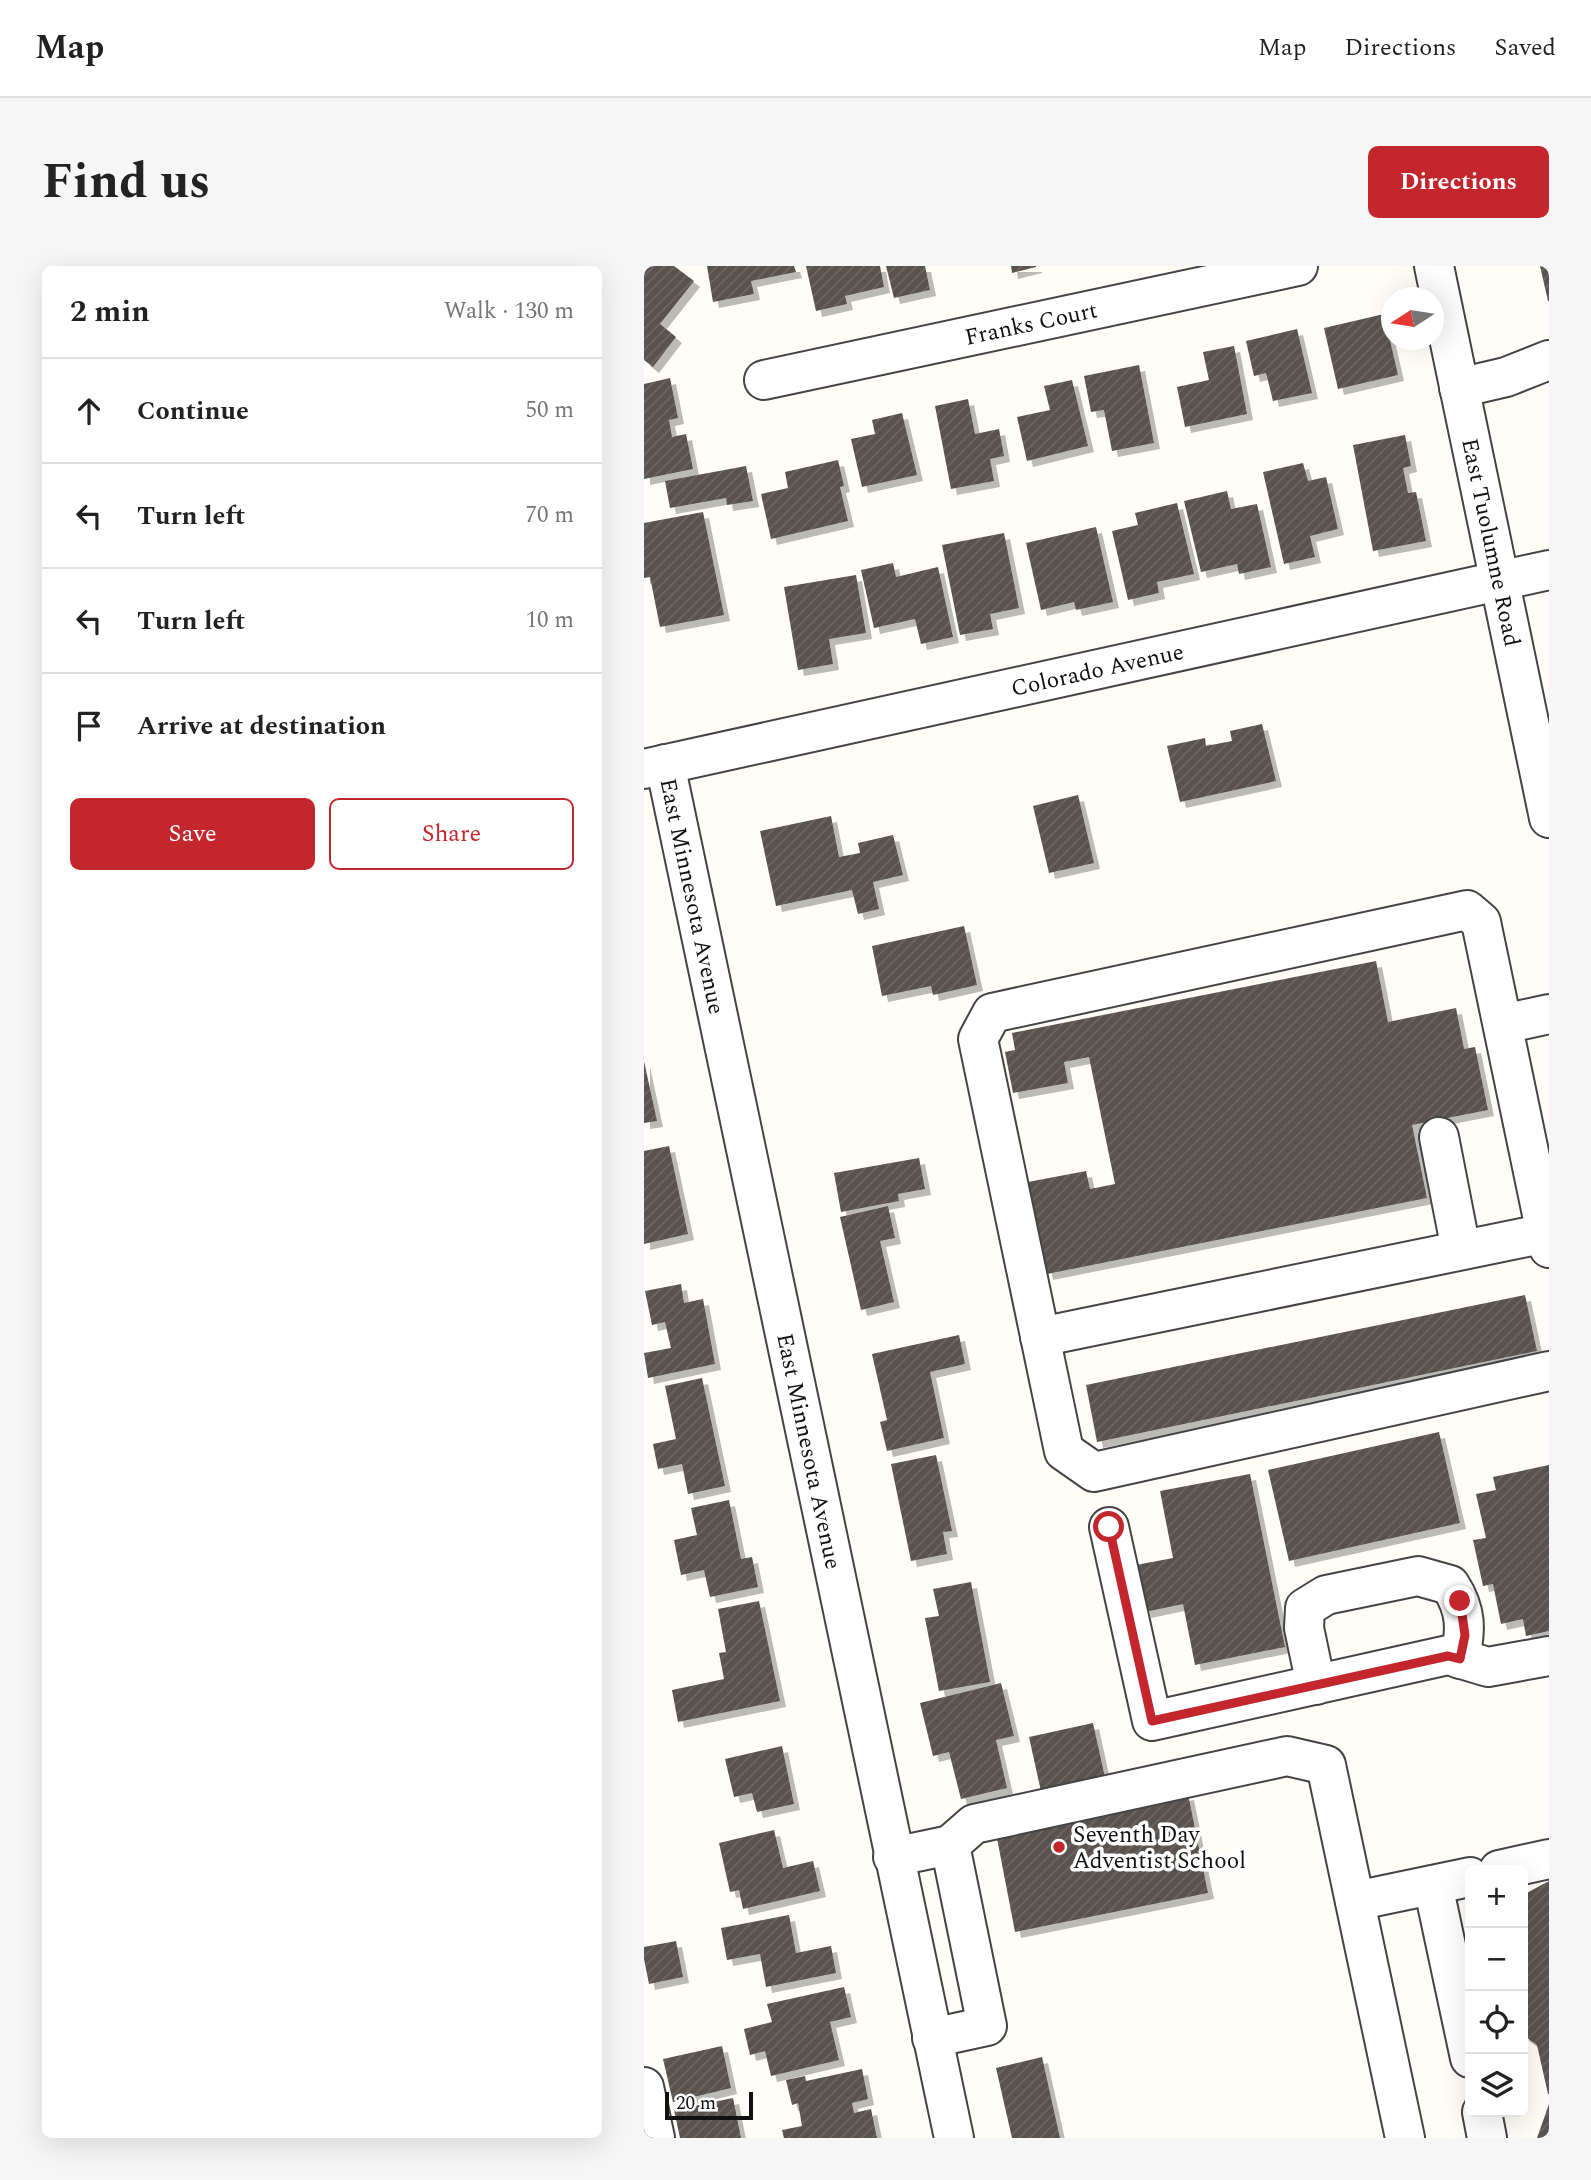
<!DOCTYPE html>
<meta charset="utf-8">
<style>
:root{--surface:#fff;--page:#f6f6f6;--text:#222;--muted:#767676;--line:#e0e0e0;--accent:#c4262e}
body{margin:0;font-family:Spectral,serif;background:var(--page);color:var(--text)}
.controls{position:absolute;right:21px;bottom:21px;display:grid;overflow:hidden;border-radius:10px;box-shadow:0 7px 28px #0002}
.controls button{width:63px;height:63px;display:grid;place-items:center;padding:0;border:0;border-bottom:2px solid var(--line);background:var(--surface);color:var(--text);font:35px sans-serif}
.compass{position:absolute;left:737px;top:21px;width:63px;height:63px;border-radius:50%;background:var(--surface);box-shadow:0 7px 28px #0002;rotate:258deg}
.scale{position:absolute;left:21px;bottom:18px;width:88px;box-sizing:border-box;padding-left:7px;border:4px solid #111;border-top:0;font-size:19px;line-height:24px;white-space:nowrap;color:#111;-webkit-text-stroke:5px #fff;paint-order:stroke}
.stop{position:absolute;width:21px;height:21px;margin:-16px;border:5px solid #c4262e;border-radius:50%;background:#fff}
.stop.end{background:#c4262e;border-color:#fff;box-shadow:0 2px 7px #0008}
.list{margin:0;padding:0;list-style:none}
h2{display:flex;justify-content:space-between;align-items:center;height:91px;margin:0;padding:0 28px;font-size:30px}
h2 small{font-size:23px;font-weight:400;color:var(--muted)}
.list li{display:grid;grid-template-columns:46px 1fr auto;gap:21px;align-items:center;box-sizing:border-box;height:105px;padding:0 28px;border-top:2px solid var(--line)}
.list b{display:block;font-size:26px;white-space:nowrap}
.list em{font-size:23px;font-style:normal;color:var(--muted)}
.actions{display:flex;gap:14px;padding:21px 28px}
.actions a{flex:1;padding:16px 0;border:2px solid var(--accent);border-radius:10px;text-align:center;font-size:24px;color:var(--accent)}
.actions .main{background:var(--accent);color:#fff}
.icon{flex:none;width:38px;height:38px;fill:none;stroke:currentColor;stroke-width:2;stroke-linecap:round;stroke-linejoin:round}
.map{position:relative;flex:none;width:905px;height:1872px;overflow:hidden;border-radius:10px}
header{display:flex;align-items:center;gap:42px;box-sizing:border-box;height:98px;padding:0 35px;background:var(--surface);border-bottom:2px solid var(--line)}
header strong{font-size:33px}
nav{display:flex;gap:38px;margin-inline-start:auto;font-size:24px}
.intro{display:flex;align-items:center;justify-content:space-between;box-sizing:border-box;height:168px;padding:0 42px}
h1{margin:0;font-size:49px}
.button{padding:18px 32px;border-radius:10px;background:var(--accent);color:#fff;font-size:24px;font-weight:700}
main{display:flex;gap:42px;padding:0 42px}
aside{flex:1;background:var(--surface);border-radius:10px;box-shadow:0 7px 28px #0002}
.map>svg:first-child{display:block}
</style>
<header>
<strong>Map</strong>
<nav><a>Map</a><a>Directions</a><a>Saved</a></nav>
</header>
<div class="intro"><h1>Find us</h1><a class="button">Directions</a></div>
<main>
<aside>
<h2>2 min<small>Walk · 130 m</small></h2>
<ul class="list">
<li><svg class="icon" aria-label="ahead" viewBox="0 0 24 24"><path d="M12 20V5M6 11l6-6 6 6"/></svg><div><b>Continue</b></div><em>50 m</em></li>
<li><svg class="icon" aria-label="left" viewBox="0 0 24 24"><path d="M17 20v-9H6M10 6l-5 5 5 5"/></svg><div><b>Turn left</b></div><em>70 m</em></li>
<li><svg class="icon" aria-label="left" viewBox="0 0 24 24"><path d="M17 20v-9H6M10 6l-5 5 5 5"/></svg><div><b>Turn left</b></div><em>10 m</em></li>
<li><svg class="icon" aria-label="arrive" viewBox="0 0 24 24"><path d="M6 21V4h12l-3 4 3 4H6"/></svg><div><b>Arrive at destination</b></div></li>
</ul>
<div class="actions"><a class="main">Save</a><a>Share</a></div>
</aside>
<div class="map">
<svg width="905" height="1872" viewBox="0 0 905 1872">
<defs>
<pattern id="building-hatch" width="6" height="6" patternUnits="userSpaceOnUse" patternTransform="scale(1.75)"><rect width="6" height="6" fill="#5a524d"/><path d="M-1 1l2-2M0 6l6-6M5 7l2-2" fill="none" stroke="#6d6662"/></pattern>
<filter id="shadow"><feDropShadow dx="6" dy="6" stdDeviation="0" flood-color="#0004"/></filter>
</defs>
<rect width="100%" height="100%" fill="#fffdf5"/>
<g fill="url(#building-hatch)" filter="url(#shadow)">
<path d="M 0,0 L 30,0 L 50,15 L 16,58 L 32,71 L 9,101 L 0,94 Z"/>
<path d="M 63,0 L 150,0 L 152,6 L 107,15 L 110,28 L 69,36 Z"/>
<path d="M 162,0 L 236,0 L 240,21 L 201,30 L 203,38 L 172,45 Z"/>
<path d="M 242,0 L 281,0 L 286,24 L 250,32 Z"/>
<path d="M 367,0 L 392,0 L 392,1 L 368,7 Z"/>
<path d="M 896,0 L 905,0 L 905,35 L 904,35 Z"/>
<path d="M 740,48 L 754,109 L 694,123 L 680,62 Z"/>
<path d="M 653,63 L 668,127 L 629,135 L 622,107 L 610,110 L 602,75 Z"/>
<path d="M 590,80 L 603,148 L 541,161 L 533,121 L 565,114 L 559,86 Z"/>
<path d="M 495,99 L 510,177 L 468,185 L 460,144 L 447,146 L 440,110 Z"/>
<path d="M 26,112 L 34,152 L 25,154 L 28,171 L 42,168 L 49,203 L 0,213 L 0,118 Z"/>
<path d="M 428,114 L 444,180 L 383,195 L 373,151 L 406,144 L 400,120 Z"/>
<path d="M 324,133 L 331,168 L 355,163 L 360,190 L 346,193 L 350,215 L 307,223 L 291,140 Z"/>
<path d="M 258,147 L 273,209 L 218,221 L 207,173 L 231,168 L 228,154 Z"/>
<path d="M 761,169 L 767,200 L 759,202 L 764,227 L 772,226 L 782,275 L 729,285 L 709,179 Z"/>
<path d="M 194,194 L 200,220 L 196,221 L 204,255 L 127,273 L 117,228 L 144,222 L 141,206 Z"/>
<path d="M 659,197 L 664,215 L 682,211 L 694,263 L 666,270 L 671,291 L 640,298 L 619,206 Z"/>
<path d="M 102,200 L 109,235 L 83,239 L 82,232 L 26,242 L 21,215 Z"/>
<path d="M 583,225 L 587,243 L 613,238 L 627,301 L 595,308 L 593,298 L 557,306 L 540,235 Z"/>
<path d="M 533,237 L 550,308 L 513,316 L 515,327 L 484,334 L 468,265 L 494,259 L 491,247 Z"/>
<path d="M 59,246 L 80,349 L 16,361 L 6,311 L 0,312 L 0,257 Z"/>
<path d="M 452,261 L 469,336 L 432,344 L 430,336 L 397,344 L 382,277 Z"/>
<path d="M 360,267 L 375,342 L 346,348 L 349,363 L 316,369 L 298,279 Z"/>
<path d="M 249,297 L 252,311 L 294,301 L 309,371 L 277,378 L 271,353 L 230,362 L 217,304 Z"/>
<path d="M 212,309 L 222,367 L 185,373 L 189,398 L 154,404 L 140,321 Z"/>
<path d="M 618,458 L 632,515 L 536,536 L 523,480 L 561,472 L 562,480 L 588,475 L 586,465 Z"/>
<path d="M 434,529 L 450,597 L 405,607 L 389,540 Z"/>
<path d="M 187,550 L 195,591 L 216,587 L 214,577 L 249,569 L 259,609 L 229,616 L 235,643 L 214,648 L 208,624 L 132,640 L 116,565 Z"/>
<path d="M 320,660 L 333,719 L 289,729 L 287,720 L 238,730 L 228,680 Z"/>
<path d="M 732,695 L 744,756 L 812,742 L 820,783 L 831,781 L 844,844 L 768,859 L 783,932 L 403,1008 L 384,916 L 442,905 L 446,923 L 471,918 L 445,791 L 420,796 L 424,817 L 369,827 L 361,786 L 371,784 L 368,767 Z"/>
<path d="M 0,795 L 13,855 L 0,857 Z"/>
<path d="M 25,880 L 44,968 L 0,978 L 0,885 Z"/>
<path d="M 275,892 L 281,923 L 254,928 L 255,935 L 197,946 L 190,907 Z"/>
<path d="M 244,940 L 251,972 L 236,975 L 250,1036 L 217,1044 L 196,951 Z"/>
<path d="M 37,1018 L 40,1037 L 59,1033 L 71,1098 L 4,1112 L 0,1087 L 27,1082 L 21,1056 L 8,1059 L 1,1025 Z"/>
<path d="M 881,1029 L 893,1085 L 453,1176 L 442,1119 Z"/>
<path d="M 315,1069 L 321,1098 L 286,1106 L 300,1172 L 243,1185 L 236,1156 L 243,1154 L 228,1088 Z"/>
<path d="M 58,1112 L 81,1220 L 44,1228 L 38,1198 L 14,1203 L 9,1178 L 32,1173 L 21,1120 Z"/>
<path d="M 795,1166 L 816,1257 L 645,1295 L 624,1204 Z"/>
<path d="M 292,1189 L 308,1265 L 299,1266 L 303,1288 L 267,1295 L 247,1198 Z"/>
<path d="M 905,1199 L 905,1365 L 882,1370 L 879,1353 L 857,1358 L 849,1318 L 839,1320 L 829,1274 L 842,1272 L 832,1228 L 852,1224 L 849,1211 Z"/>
<path d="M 606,1208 L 641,1381 L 551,1399 L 539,1338 L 501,1346 L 492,1299 L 529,1292 L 516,1225 Z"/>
<path d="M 85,1234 L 97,1293 L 108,1291 L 114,1321 L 66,1331 L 60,1304 L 37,1309 L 30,1274 L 53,1269 L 47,1242 Z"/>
<path d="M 327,1316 L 346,1416 L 295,1425 L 281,1352 L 295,1350 L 289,1323 Z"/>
<path d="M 115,1335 L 136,1435 L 34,1456 L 28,1424 L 80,1413 L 75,1387 L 82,1386 L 74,1343 Z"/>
<path d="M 357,1417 L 370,1470 L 352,1474 L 363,1522 L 317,1533 L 305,1486 L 289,1490 L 276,1437 Z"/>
<path d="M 449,1457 L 462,1516 L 398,1530 L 385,1471 Z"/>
<path d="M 138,1480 L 150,1538 L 113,1546 L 108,1527 L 90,1531 L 81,1493 Z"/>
<path d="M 544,1528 L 564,1627 L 371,1666 L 352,1567 Z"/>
<path d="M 130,1564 L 139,1602 L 169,1595 L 176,1625 L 99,1643 L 95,1624 L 86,1626 L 75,1577 Z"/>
<path d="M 905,1615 L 905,1828 L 904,1828 L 893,1779 L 879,1769 L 879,1629 Z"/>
<path d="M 145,1649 L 152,1687 L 187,1680 L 192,1707 L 122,1721 L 116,1688 L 83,1694 L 77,1662 Z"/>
<path d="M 32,1675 L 39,1711 L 5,1718 L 0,1693 L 0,1681 Z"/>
<path d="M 200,1721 L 207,1751 L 186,1756 L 195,1794 L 127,1810 L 121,1785 L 106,1789 L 100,1763 L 128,1756 L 123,1738 Z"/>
<path d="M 78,1780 L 87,1822 L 29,1836 L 19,1793 Z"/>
<path d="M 398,1791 L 416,1872 L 368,1872 L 352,1802 Z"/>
<path d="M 218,1803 L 224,1833 L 208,1837 L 210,1847 L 227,1843 L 233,1872 L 140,1872 L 138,1864 L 158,1860 L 154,1837 L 148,1839 L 142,1814 L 161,1810 L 162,1815 Z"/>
<path d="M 89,1832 L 97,1872 L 36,1872 L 30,1844 Z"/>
<path d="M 905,1838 L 905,1872 L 893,1872 Z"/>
</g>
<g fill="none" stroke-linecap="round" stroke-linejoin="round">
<g stroke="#444" stroke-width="42">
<g id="minor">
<path id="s1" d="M 790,0 L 905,552"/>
<path id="s2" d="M 120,114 L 654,0"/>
<path d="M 815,122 L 862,111 L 905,94"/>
<path id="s3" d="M 21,498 L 310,1872"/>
<path id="s4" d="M 0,503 L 905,304"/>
<path d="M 859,758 L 905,748"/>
<path d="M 795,871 L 817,984"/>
<path d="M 905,982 L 837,656 L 823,644 L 348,747 L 334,773 L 420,1185 L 450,1206 L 905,1105"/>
<path d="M 396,1071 L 902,967"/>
<path d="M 465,1261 L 508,1455 L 804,1389 L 844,1401 L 905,1390"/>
<path d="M 672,1419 L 660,1362 L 661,1342 L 682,1329 L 774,1310 L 806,1319 C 823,1345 822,1364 816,1393"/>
<path d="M 306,1579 L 330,1558 L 643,1490 L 682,1499 L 761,1872"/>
<path d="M 249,1591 L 306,1579 L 343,1760 L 288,1772"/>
<path d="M 855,1604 L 905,1593"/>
<path d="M 789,1619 L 826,1792"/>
<path d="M 711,1635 L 826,1611"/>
<path d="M 0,1821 L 11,1872"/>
<path d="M 838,1846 L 843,1872"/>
</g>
</g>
<use href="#minor" stroke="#fff" stroke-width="38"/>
</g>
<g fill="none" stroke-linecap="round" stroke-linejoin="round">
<path stroke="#c4262e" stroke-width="9" d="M 465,1261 L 508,1455 L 804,1390 L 816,1393 L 821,1369 L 816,1335"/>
</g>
<circle fill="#c4262e" stroke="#fff" stroke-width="2.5" cx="415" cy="1581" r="7"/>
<g text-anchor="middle" stroke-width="7" stroke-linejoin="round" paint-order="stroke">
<g font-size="23" fill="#111" stroke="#fff">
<text dy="8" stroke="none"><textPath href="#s2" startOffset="273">Franks Court</textPath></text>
<text dy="8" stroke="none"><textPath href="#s1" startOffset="282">East Tuolumne Road</textPath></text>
<text dy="8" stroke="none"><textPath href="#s4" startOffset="464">Colorado Avenue</textPath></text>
<text dy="8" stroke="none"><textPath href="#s3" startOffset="135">East Minnesota Avenue</textPath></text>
<text dy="8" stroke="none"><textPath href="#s3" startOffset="702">East Minnesota Avenue</textPath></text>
</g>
<g font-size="23" fill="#111" stroke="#fff" text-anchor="start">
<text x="429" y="1576">Seventh Day<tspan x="429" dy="26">Adventist School</tspan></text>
</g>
</g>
</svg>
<div class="controls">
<button>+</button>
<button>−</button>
<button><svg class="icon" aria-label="locate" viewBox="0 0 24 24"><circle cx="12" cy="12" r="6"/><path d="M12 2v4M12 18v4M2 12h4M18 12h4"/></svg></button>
<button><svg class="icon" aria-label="layers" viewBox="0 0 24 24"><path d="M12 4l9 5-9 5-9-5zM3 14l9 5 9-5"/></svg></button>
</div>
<svg class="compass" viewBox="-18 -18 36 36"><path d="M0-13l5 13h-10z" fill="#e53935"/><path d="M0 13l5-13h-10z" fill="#767676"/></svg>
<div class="scale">20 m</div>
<div class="stop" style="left:465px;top:1261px"></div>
<div class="stop end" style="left:816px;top:1335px"></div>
</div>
</main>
